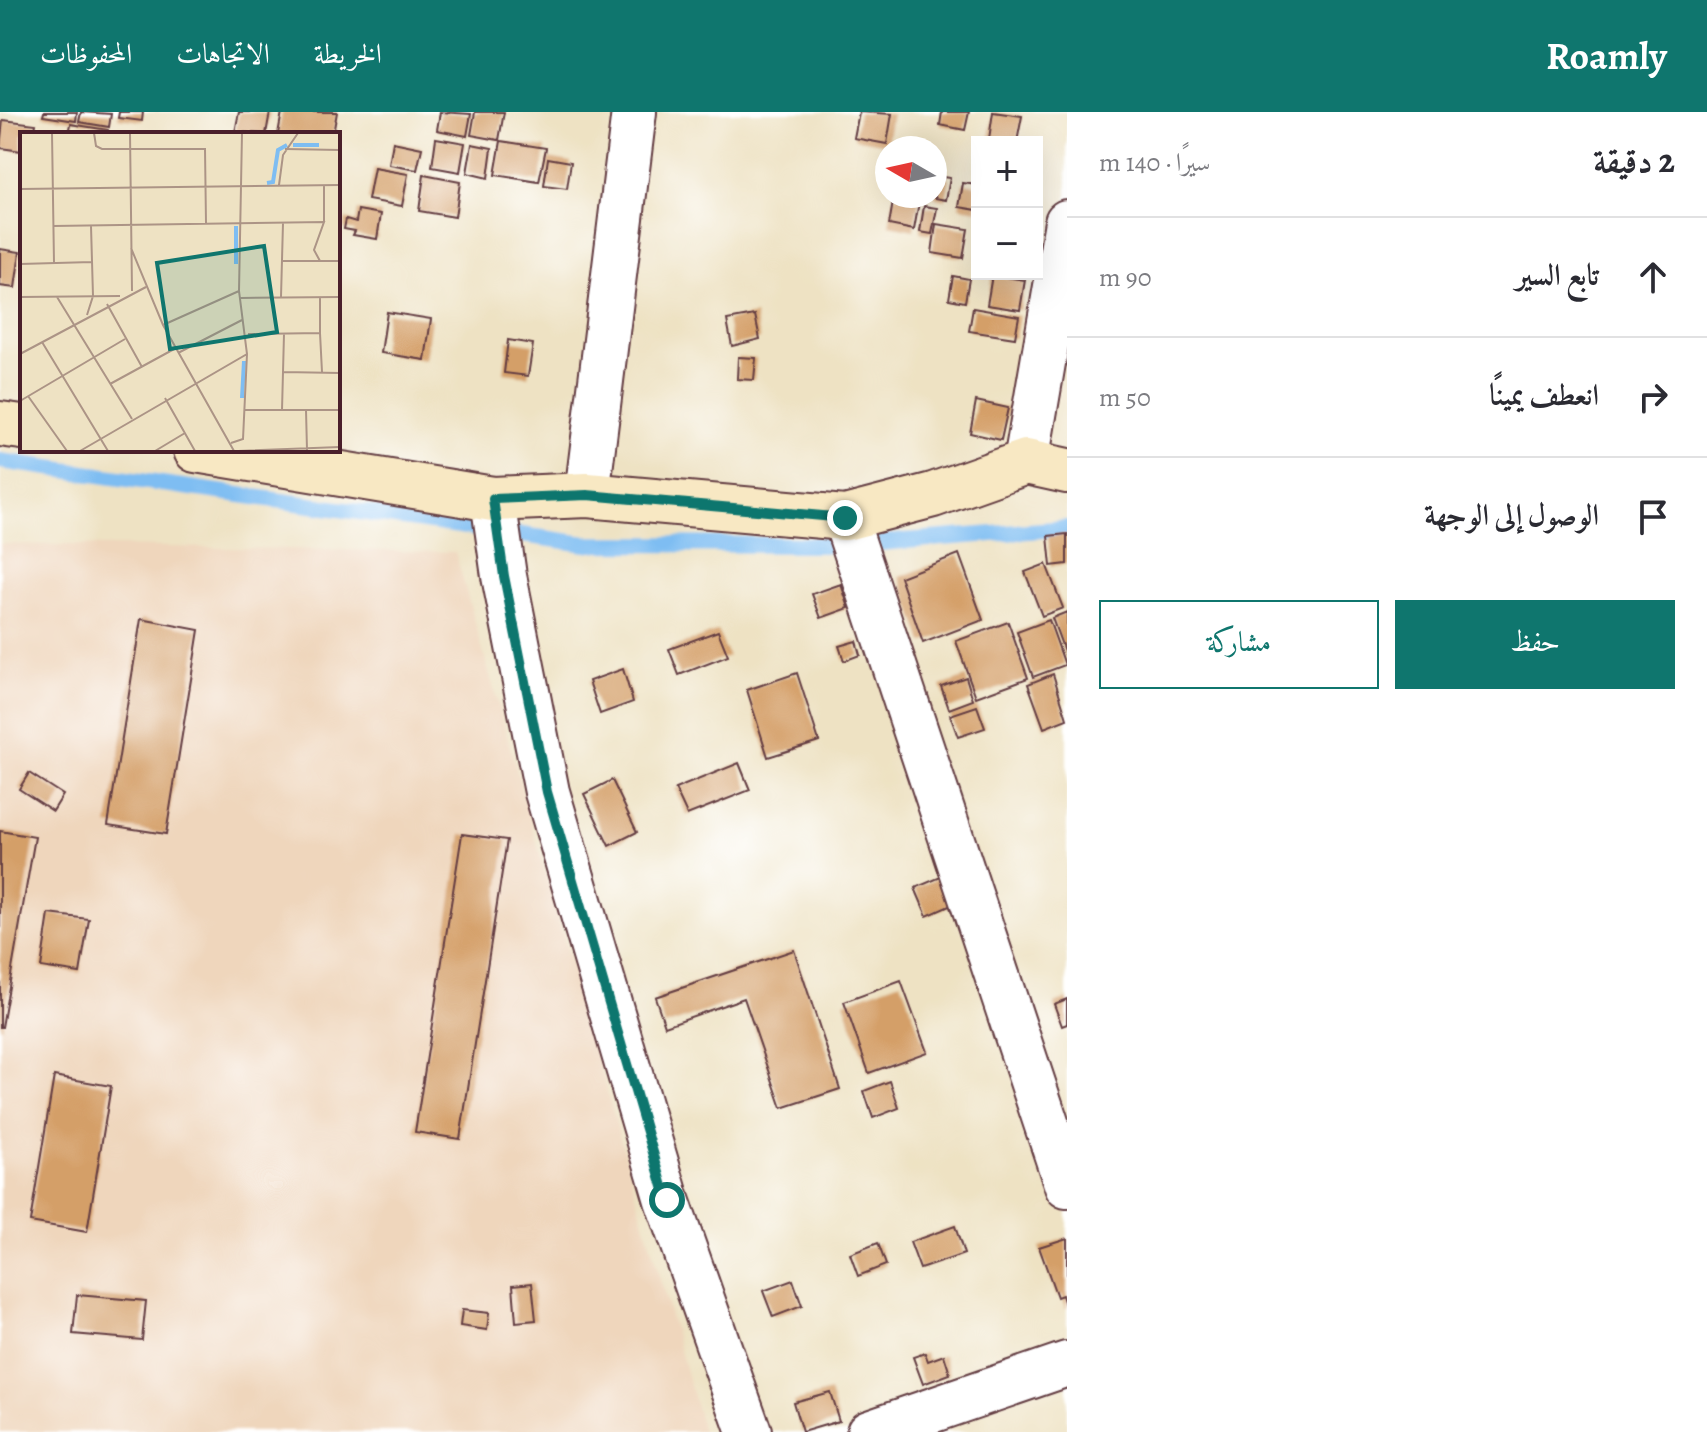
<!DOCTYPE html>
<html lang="ar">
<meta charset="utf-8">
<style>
:root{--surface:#fff;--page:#f2f2f3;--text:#2b2b33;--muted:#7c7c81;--line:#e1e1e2;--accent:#0f766e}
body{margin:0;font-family:Alegreya,Amiri,serif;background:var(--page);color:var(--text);direction:rtl}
.controls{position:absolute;right:24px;top:24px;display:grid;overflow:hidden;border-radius:0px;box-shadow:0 8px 32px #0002}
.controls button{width:72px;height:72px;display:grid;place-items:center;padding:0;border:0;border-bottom:2px solid var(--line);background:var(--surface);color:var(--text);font:40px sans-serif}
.compass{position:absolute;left:875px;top:24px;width:72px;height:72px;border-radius:50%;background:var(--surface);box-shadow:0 8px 32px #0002;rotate:279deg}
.stop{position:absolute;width:24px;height:24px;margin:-18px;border:6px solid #0f766e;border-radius:50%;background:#fff}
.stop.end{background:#0f766e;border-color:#fff;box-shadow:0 2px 8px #0008}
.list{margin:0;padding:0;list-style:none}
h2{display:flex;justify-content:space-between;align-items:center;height:104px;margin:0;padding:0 32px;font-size:34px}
h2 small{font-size:26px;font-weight:400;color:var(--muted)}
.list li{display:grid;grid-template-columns:52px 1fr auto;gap:24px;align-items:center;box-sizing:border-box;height:120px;padding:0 32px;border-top:2px solid var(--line)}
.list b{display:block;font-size:30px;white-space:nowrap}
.list em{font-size:26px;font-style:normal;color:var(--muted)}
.actions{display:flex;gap:16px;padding:24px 32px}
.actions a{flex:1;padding:18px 0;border:2px solid var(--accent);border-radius:0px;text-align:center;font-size:28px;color:var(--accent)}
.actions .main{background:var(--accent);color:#fff}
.icon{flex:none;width:44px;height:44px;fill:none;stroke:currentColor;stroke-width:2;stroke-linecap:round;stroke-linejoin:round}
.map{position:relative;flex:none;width:1067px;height:1320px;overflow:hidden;direction:ltr}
header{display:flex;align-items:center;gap:48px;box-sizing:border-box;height:112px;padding:0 40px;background:var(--accent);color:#fff}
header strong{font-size:38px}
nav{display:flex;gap:44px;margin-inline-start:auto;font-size:28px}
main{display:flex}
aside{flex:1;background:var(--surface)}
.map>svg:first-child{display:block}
</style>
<header>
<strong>Roamly</strong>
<nav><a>الخريطة</a><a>الاتجاهات</a><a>المحفوظات</a></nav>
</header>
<main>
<aside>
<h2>2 دقيقة<small>سيرًا · 140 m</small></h2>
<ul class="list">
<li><svg class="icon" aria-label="ahead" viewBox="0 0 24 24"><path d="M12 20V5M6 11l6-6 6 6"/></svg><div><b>تابع السير</b></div><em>90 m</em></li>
<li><svg class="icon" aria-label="right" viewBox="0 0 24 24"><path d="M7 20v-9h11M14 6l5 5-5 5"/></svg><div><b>انعطف يمينًا</b></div><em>50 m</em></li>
<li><svg class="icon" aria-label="arrive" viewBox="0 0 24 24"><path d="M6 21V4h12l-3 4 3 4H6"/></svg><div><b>الوصول إلى الوجهة</b></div></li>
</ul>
<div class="actions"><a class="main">حفظ</a><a>مشاركة</a></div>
</aside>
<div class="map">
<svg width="1067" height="1320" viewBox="0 0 1067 1320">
<rect width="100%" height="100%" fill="#fff"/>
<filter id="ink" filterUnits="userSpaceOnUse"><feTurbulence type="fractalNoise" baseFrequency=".0125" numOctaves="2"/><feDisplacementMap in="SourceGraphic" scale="16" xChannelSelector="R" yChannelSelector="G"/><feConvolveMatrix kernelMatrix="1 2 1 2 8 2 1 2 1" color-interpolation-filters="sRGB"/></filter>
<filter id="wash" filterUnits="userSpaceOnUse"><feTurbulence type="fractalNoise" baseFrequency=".006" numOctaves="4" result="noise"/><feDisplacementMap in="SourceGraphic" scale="32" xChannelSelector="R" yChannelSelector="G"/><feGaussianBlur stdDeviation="1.8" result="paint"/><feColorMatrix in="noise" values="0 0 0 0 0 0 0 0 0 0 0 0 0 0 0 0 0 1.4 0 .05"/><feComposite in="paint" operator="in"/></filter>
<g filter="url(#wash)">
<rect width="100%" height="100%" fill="#eee2c3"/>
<path fill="#efd6bc" d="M 0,432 L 455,440 L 703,1320 L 0,1320 Z"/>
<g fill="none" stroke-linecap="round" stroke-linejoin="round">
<path stroke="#7ebdf2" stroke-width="16" d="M 0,349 L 586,432 L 854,433 L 1067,416"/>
</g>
<g id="blocks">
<g fill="#d49f68">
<path d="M 44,0 L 77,0 L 76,9 L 43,4 Z"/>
<path d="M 81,0 L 111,2 L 109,15 L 79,10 Z"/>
<path d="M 119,0 L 143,0 L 142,9 L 118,6 Z"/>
<path d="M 239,0 L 270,0 L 266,22 L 235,20 Z"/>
<path d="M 282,0 L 337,0 L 333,22 L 278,22 Z"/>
<path d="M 440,0 L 471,2 L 467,24 L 437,18 Z"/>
<path d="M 475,0 L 504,0 L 499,28 L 471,23 Z"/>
<path d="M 859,0 L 892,2 L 887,32 L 854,26 Z"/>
<path d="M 942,0 L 969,0 L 965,18 L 940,13 Z"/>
<path d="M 993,0 L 1022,4 L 1017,30 L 989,27 Z"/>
<path d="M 3,8 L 36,12 L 34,22 L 22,22 L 22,39 L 0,36 Z"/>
<path d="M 71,12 L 108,18 L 108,22 L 69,22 Z"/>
<path d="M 436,26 L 465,31 L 460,60 L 432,55 Z"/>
<path d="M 501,29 L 546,36 L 539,70 L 495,63 Z"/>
<path d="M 393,30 L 422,36 L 417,58 L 389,53 Z"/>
<path d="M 472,32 L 492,36 L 488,66 L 467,61 Z"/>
<path d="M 548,46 L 571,50 L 567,77 L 544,74 Z"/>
<path d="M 374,56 L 408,62 L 402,94 L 368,88 Z"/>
<path d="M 424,63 L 460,70 L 455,105 L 419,99 Z"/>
<path d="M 935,64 L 950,66 L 946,88 L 935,86 Z"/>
<path d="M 963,71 L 977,73 L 977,98 L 959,95 Z"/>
<path d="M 894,84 L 920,84 L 914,118 L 889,113 Z"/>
<path d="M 924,94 L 937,96 L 932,122 L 920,120 Z"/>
<path d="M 358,98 L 381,102 L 377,127 L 353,123 L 355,119 L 344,117 L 346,107 L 356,110 Z"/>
<path d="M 936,112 L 968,117 L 963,146 L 932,141 Z"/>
<path d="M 0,137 L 20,140 L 15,176 L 0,174 Z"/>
<path d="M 992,163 L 1025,168 L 1020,198 L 987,193 Z"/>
<path d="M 953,164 L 969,167 L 965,190 L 949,187 Z"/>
<path d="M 973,196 L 1019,204 L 1015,226 L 969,219 Z"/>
<path d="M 387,200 L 431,207 L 425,248 L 381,241 Z"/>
<path d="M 755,203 L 760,227 L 732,234 L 727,208 Z"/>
<path d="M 508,228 L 533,232 L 528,264 L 504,261 Z"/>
<path d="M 738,245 L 756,246 L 754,268 L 737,267 Z"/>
<path d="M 976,289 L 1008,296 L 1001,328 L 970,321 Z"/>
<path d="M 1067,422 L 1067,452 L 1051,454 L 1048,424 Z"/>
<path d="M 959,442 L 983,508 L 923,531 L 900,465 Z"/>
<path d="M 1046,452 L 1063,496 L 1042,504 L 1025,460 Z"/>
<path d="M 841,472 L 849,496 L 821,506 L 812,482 Z"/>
<path d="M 1067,500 L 1067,547 L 1052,506 Z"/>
<path d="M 141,507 L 199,518 L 166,722 L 108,713 Z"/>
<path d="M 1049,508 L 1065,553 L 1033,565 L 1017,520 Z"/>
<path d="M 1008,510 L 1028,566 L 976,585 L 956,529 Z"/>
<path d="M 718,519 L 728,544 L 679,563 L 669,537 Z"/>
<path d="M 856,529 L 860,543 L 844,549 L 839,534 Z"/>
<path d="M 623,557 L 633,590 L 600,602 L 589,569 Z"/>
<path d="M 797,561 L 819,629 L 768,645 L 747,578 Z"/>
<path d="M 1053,562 L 1067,607 L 1044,616 L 1028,572 Z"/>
<path d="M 966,565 L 973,588 L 949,597 L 941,574 Z"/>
<path d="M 977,594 L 985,616 L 958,625 L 950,603 Z"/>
<path d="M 739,651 L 750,678 L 687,703 L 675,677 Z"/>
<path d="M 29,661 L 63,683 L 53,699 L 19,677 Z"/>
<path d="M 612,668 L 637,720 L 609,734 L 584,682 Z"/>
<path d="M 0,719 L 35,725 L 2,915 L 0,915 Z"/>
<path d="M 462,722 L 507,728 L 460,1027 L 415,1020 Z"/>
<path d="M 943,764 L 954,792 L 927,804 L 915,776 Z"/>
<path d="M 49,802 L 89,807 L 80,861 L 41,855 Z"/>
<path d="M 794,838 L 840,977 L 782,996 L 744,886 L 665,914 L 655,885 Z"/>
<path d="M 901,869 L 927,940 L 869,961 L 844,890 Z"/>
<path d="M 1067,887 L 1067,912 L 1062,914 L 1054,892 Z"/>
<path d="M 54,964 L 111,974 L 87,1120 L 30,1110 Z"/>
<path d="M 890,969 L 899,996 L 873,1006 L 864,979 Z"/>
<path d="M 955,1114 L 964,1142 L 920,1157 L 910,1130 Z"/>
<path d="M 1067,1126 L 1067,1196 L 1066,1196 L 1062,1183 L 1057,1185 L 1039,1135 Z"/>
<path d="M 878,1131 L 886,1153 L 858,1164 L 850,1142 Z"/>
<path d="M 793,1168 L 802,1194 L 773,1205 L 763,1179 Z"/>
<path d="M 532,1171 L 536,1208 L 516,1210 L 513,1173 Z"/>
<path d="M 77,1183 L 146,1189 L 142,1228 L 73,1222 Z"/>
<path d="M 462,1198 L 489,1201 L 487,1218 L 460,1214 Z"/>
<path d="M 925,1241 L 928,1249 L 944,1243 L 950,1262 L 923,1272 L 913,1245 Z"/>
<path d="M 830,1280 L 839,1309 L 802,1320 L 793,1290 Z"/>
</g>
</g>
</g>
<g filter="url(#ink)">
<use href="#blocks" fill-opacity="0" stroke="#633c42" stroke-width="2"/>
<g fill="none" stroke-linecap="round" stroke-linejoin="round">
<g stroke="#633c42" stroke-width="48">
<g id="minor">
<path d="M 1026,350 L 1067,110"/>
<path d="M 587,383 L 634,0"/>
<path d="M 493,387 L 504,464 L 547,680 L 667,1088 L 749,1320"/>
<path d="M 845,406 L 1067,1074"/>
</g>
</g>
<g stroke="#633c42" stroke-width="48">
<path id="tertiary" d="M 869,1320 L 1067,1252"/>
</g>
<g stroke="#633c42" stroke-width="48">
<g id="secondary">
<path d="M 0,312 L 22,315"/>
<path d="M 196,338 L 493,387 L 587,383 L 845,406 L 933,383 L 1026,350 L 1067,359"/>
</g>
</g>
<use href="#minor" stroke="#fff" stroke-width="44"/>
<use href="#tertiary" stroke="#fff" stroke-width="44"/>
<use href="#secondary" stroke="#f8e8c3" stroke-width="44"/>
</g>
</g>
<g fill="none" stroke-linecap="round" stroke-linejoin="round" filter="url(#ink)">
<path stroke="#0f766e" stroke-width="10" d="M 667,1088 L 547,680 L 504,464 L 493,387 L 587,383 L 845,406"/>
</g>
<g transform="translate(20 20)">
<rect width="320" height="320" fill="#eee2c3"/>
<path fill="none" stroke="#7ebdf2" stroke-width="4" d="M 273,13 L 299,13M 247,51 L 253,50 L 258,18 L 267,13M 216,132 L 216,94M 222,266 L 224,229"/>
<path fill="none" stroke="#ac9486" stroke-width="2" d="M 32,1 L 34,131M 74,1 L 76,14 L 82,17 L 185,17 L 186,91M 110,1 L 112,159M 265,17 L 320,18M 259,53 L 263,23 L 278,1M 0,57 L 320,53M 304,90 L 304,53M 33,94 L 304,90 L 294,118 L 300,129M 111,116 L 143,193 L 214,319M 262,129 L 320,129M 0,132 L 72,130M 0,165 L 100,164M 37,165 L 112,287M 261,165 L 263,91M 220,166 L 320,165M 87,172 L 122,235M 67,183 L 73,164 L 71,94M 143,193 L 219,159M 300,201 L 302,240M 228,202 L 300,201 L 300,165M 22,210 L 88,319M 158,221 L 222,188M 0,222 L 126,155M 263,240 L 320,241M 90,252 L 156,216M 8,264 L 47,319M 145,266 L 175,319M 0,269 L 105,207M 225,278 L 320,278M 262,278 L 264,202M 286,278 L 287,318M 211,311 L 223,307 L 227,222M 60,319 L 227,222 L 219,159 L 222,1M 135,319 L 165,301M 218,319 L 320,315"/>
<path fill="#0f766e" fill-opacity="0.15" stroke="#0f766e" stroke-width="4" d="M 244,114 L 257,200 L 150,217 L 137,131 Z"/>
<rect width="320" height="320" fill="none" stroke="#4a1f2b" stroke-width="4"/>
</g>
</svg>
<div class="controls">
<button>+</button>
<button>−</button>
</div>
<svg class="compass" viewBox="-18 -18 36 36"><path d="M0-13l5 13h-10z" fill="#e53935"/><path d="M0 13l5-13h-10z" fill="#7c7c81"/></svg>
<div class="stop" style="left:667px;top:1088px"></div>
<div class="stop end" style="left:845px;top:406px"></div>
</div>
</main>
